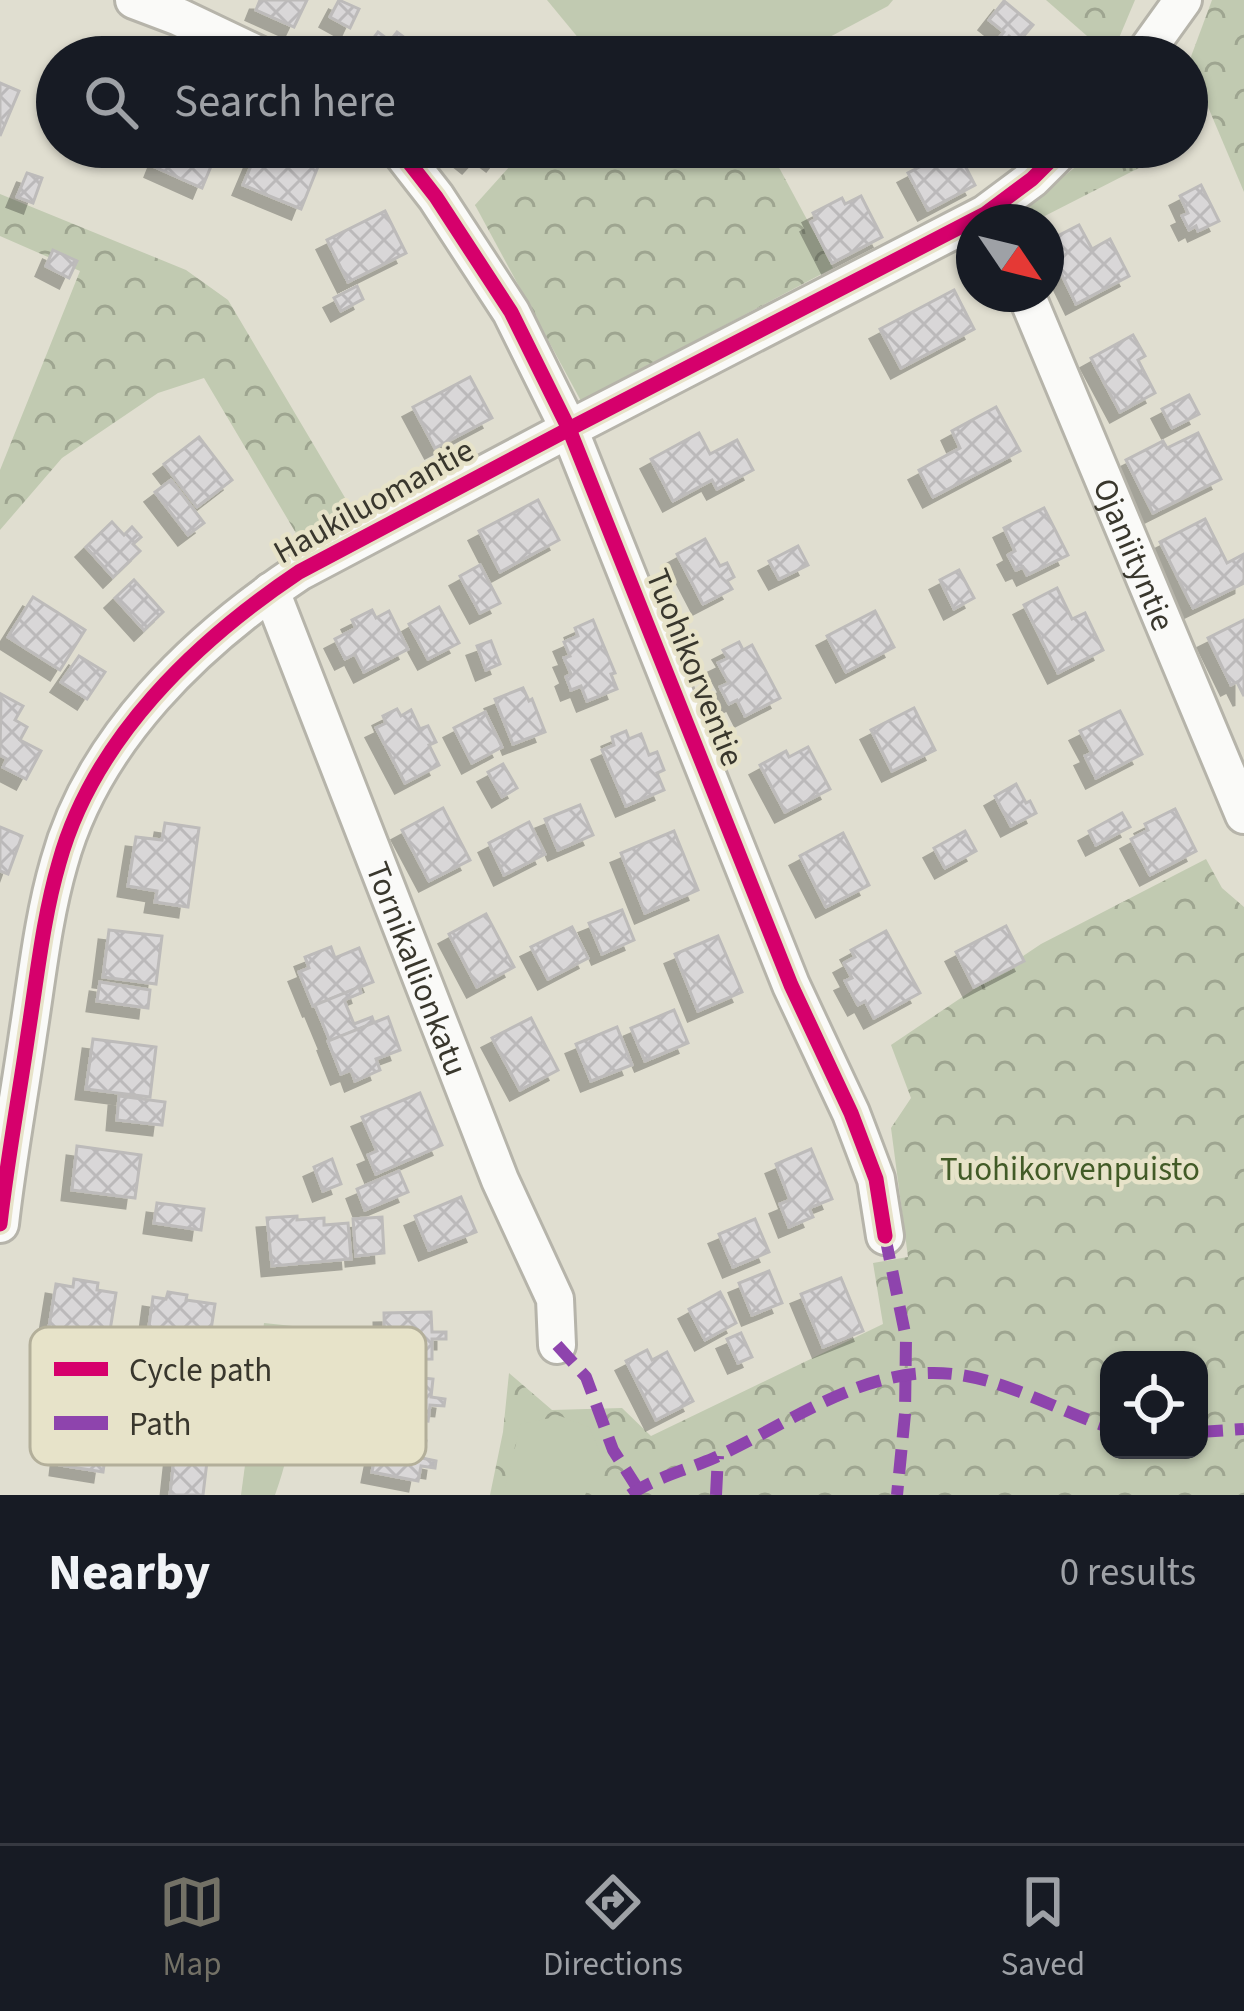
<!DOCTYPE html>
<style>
:root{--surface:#171b24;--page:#242831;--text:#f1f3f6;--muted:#9ea1a6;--line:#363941;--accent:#737166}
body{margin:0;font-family:"Source Sans 3",sans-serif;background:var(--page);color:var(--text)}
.controls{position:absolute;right:36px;bottom:36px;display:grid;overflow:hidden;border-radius:24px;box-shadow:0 3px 9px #0004}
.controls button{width:108px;height:108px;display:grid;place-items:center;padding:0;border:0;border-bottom:3px solid var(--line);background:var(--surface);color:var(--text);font:60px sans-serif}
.compass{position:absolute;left:956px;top:204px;width:108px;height:108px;border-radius:50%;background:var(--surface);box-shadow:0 3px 9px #0004;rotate:125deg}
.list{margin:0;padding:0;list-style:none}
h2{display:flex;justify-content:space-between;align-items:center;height:156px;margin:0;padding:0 48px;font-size:51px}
h2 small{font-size:39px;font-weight:400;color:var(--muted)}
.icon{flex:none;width:66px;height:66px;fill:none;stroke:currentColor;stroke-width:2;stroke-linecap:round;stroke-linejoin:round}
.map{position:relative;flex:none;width:1244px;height:1495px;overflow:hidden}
.search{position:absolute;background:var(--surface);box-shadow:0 3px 9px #0004;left:36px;right:36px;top:36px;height:132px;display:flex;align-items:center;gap:30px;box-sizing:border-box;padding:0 42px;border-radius:66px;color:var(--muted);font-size:45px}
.sheet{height:348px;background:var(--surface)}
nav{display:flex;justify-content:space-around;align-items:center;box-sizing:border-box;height:168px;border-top:3px solid var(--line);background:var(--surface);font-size:33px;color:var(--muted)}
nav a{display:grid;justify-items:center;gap:6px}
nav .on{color:var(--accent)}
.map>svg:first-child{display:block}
</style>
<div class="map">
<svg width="1244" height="1495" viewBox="0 0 1244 1495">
<defs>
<pattern id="grass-tufts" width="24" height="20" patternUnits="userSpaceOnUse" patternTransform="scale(3)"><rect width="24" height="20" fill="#c1cab1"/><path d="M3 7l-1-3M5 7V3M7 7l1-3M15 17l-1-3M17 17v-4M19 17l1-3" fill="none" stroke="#9ea590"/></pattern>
<pattern id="forest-crowns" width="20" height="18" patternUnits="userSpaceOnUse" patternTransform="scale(3)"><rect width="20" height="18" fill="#c1cab1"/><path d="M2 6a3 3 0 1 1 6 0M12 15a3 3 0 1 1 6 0" fill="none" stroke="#9ea590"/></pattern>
<pattern id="building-cross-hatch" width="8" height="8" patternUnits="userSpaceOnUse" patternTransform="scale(3)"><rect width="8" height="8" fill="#d9d7d8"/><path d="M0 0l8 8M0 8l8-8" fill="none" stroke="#bbb9ba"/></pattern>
<filter id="shadow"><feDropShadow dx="-10" dy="10" stdDeviation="0" flood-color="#0004"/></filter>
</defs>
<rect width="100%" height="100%" fill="#e0ded0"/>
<path fill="url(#grass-tufts)" d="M 1101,147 L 1180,147 L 1033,222 L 1024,222 L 1022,209 Z"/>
<g fill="url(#forest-crowns)" fill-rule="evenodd">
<path d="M 1046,0 L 1135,0 L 1111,57 Z"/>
<path d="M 1212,0 L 1244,0 L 1244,192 L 1189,62 Z"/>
<path d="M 527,147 L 768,147 L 833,268 L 581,401 L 475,205 Z"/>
<path d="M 0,194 L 186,270 L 228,300 L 357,518 L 303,545 L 204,378 L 158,393 L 62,458 L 0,530 L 0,470 L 80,271 L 0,236 Z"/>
<path d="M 1206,859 L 1222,888 L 1244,907 L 1244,1495 L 490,1495 L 503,1432 L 509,1373 L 552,1410 L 622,1408 L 651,1436 L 883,1324 L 873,1263 L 908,1257 L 891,1128 L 911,1098 L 891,1045 L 1041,944 ZM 1109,1360 L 1199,1360 L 1199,1450 L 1109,1450 Z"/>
</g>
<g fill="#c1cab1">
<path d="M 547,0 L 893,0 L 888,6 L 792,57 L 594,57 Z"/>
<path d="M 264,1323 L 302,1327 C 300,1390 296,1435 275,1495 L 241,1495 Z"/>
<path d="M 560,1416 L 589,1427 L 603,1459 L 585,1495 L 503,1495 L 521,1424 Z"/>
</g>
<g fill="url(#building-cross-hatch)" stroke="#bdbbba" stroke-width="3" filter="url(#shadow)">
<path d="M 260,0 L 307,0 L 294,27 L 256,10 Z"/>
<path d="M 339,0 L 359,9 L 350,28 L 330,17 Z"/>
<path d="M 1004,1 L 1033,25 L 1018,43 L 1009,36 L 1004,42 L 999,38 L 1004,32 L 989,20 Z"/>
<path d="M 378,32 L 390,41 L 397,32 L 416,46 L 408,57 L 359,57 Z"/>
<path d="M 110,41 L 147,56 L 146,57 L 104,57 Z"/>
<path d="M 0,83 L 19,91 L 0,136 Z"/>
<path d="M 163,147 L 219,147 L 202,188 L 155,167 Z"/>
<path d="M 259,147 L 296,147 L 321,159 L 301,209 L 243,185 Z"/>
<path d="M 452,147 L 507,147 L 496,161 L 483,151 L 472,163 Z"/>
<path d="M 956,148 L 975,185 L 928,210 L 908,173 Z"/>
<path d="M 27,173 L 42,178 L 33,203 L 17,197 Z"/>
<path d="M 1201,185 L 1219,221 L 1198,231 L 1196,226 L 1189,230 L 1182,216 L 1188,213 L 1180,196 Z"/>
<path d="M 861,196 L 882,237 L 832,263 L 811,222 L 816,219 L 813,213 L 842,198 L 845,204 Z"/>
<path d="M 385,211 L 406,253 L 348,282 L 327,240 Z"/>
<path d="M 1079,225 L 1092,249 L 1110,239 L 1129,276 L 1076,304 L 1046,242 Z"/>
<path d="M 53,250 L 77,261 L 69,278 L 46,266 Z"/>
<path d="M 357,286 L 363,299 L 341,311 L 334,298 Z"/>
<path d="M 954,290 L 974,329 L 901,368 L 880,329 Z"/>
<path d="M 1133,335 L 1145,356 L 1138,360 L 1155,393 L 1120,412 L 1091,358 Z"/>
<path d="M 470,377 L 492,418 L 435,448 L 413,407 Z"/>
<path d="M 1189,395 L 1199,414 L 1172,428 L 1162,409 Z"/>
<path d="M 996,407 L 1020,451 L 933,497 L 919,470 L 960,448 L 952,431 Z"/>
<path d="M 699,433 L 710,454 L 737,440 L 753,470 L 717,489 L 712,480 L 673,501 L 651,459 Z"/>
<path d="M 1198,433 L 1221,479 L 1153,513 L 1126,460 L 1163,441 L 1167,448 Z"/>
<path d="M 199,437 L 232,480 L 197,507 L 164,464 Z"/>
<path d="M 171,480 L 204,523 L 188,535 L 155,492 Z"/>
<path d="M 538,500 L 559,540 L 500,572 L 479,531 Z"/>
<path d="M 1044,508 L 1068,555 L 1027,575 L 1023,567 L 1016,570 L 1008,555 L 1015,551 L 1004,528 Z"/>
<path d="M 1205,519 L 1227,563 L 1244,554 L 1244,583 L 1193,608 L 1160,542 Z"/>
<path d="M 112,522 L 124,535 L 132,527 L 141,537 L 133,544 L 140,551 L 113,577 L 86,547 Z"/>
<path d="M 705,539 L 720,566 L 727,563 L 734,577 L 727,581 L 732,589 L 703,604 L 677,554 Z"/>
<path d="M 798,546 L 808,565 L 779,579 L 769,561 Z"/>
<path d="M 480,565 L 500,603 L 480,613 L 460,576 Z"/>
<path d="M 959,570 L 974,598 L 954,609 L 940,580 Z"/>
<path d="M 134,580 L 163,612 L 144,630 L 115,598 Z"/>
<path d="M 1057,588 L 1072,619 L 1085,613 L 1103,650 L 1058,673 L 1024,605 Z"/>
<path d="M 33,597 L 85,630 L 60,670 L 8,637 Z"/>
<path d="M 439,607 L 459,643 L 428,659 L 409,624 Z"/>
<path d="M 372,610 L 376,618 L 389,611 L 408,649 L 364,672 L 355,654 L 345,659 L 335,639 L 356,628 L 352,620 Z"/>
<path d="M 875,611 L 894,647 L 846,672 L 827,636 Z"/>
<path d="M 593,620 L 615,673 L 611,674 L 617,689 L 587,701 L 581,686 L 571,690 L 566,677 L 571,674 L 564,658 L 570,656 L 564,642 L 578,636 L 575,628 Z"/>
<path d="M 1244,620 L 1244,696 L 1237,682 L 1231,685 L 1208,638 Z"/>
<path d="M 491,641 L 500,664 L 486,670 L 477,646 Z"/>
<path d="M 739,642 L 743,650 L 752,645 L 780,698 L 745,716 L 737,700 L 729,704 L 720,687 L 729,683 L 718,663 L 728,658 L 723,650 Z"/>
<path d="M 79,656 L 105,672 L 87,699 L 61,682 Z"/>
<path d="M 523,688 L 529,701 L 532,699 L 545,732 L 513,744 L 495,699 Z"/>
<path d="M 1,694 L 23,706 L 15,720 L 27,727 L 20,740 L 41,751 L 26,779 L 3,767 L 7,759 L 0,755 Z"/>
<path d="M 914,708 L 935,750 L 892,771 L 871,730 Z"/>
<path d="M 397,709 L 401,716 L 411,710 L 420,729 L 428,726 L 436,742 L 429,745 L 439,765 L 405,783 L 376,728 L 386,723 L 383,716 Z"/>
<path d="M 1120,711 L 1142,754 L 1096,778 L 1085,756 L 1092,753 L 1080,731 Z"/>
<path d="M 485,712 L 502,747 L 472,763 L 454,728 Z"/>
<path d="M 626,731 L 629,739 L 641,734 L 649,755 L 657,752 L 664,770 L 657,773 L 664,790 L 626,806 L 602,750 L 614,745 L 612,737 Z"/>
<path d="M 808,747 L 830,789 L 785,812 L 760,765 L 786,751 L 789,757 Z"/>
<path d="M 503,764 L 517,788 L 502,797 L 488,772 Z"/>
<path d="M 1016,784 L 1026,803 L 1030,801 L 1036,813 L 1011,826 L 995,796 Z"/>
<path d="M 580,805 L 593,835 L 558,850 L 545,819 Z"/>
<path d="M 443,808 L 470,860 L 429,881 L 402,830 Z"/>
<path d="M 1175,809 L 1196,851 L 1150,875 L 1131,839 L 1148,830 L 1145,824 Z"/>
<path d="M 1122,813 L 1130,827 L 1096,845 L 1089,831 Z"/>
<path d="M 529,822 L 545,854 L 504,875 L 489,843 Z"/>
<path d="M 165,823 L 199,828 L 188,907 L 155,902 L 157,891 L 128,886 L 136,837 L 162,840 Z"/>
<path d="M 0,827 L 22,836 L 8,874 L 0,871 Z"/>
<path d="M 674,831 L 698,890 L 645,913 L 621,853 Z"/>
<path d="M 965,831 L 976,851 L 945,868 L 934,848 Z"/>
<path d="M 843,833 L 869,885 L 826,907 L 800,856 Z"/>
<path d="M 622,910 L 634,940 L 602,954 L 589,923 Z"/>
<path d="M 486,914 L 514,967 L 477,987 L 449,934 Z"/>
<path d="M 1006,926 L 1024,961 L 974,987 L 956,952 Z"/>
<path d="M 572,927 L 588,958 L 548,979 L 531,947 Z"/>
<path d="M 109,930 L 162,936 L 156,984 L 103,977 Z"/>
<path d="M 886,931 L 920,993 L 874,1018 L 865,1001 L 858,1005 L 845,981 L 852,978 L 844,963 L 855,957 L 851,950 Z"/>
<path d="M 718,936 L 742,992 L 698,1011 L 675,954 Z"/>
<path d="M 331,947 L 335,958 L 359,948 L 373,982 L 313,1006 L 299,972 L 309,968 L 305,957 Z"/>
<path d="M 100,982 L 150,990 L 148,1008 L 97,1001 Z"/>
<path d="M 359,987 L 361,993 L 344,1000 L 354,1024 L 372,1017 L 374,1023 L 330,1041 L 315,1005 Z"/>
<path d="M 674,1010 L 688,1043 L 645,1061 L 631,1028 Z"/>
<path d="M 388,1017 L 400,1050 L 376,1059 L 380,1070 L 355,1081 L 351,1070 L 341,1074 L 328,1041 Z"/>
<path d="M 531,1018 L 558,1070 L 520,1090 L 492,1038 Z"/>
<path d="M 617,1027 L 632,1065 L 591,1081 L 576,1044 Z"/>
<path d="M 93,1039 L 156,1047 L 150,1097 L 86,1089 Z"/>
<path d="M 420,1093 L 442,1145 L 376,1174 L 368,1155 L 377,1151 L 362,1117 Z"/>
<path d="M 119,1096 L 165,1102 L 162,1125 L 117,1120 Z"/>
<path d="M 77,1146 L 141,1155 L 135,1198 L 72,1190 Z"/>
<path d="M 811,1149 L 832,1199 L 809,1208 L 813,1217 L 789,1227 L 780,1204 L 790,1200 L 776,1164 Z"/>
<path d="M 332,1159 L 341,1184 L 323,1191 L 314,1167 Z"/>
<path d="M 399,1171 L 408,1192 L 365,1210 L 357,1189 Z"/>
<path d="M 461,1197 L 476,1232 L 429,1250 L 415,1216 Z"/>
<path d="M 157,1203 L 204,1209 L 201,1230 L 154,1223 Z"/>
<path d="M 297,1216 L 297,1220 L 324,1218 L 324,1225 L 348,1223 L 351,1259 L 272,1266 L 267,1218 Z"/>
<path d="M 382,1217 L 384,1253 L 356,1256 L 353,1219 Z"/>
<path d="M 755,1219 L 769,1252 L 733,1267 L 719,1234 Z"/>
<path d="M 769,1271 L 782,1303 L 752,1315 L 739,1283 Z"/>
<path d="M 841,1278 L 863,1331 L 823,1347 L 801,1294 Z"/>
<path d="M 74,1279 L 98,1283 L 97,1290 L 116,1293 L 109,1337 L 49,1327 L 56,1284 L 73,1287 Z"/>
<path d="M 168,1292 L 187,1295 L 186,1300 L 215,1304 L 208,1349 L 189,1346 L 188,1353 L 165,1350 L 166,1344 L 147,1341 L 153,1297 L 166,1299 Z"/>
<path d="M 720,1292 L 736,1323 L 705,1340 L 689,1309 Z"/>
<path d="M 431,1312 L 432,1332 L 446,1332 L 446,1339 L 432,1339 L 432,1359 L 385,1360 L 384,1313 Z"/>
<path d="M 741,1333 L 752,1357 L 738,1363 L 727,1339 Z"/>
<path d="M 647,1350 L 652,1360 L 667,1352 L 693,1401 L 656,1420 L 626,1361 Z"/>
<path d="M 386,1374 L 433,1379 L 431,1397 L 445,1399 L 444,1406 L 430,1405 L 428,1421 L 382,1416 Z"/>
<path d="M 76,1401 L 86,1402 L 85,1407 L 112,1411 L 103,1472 L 60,1465 L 62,1448 L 53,1447 L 57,1422 L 65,1424 L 67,1405 L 76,1406 Z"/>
<path d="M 380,1432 L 426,1441 L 422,1458 L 436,1461 L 435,1468 L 421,1466 L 418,1481 L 372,1472 Z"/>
<path d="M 175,1449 L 208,1453 L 203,1495 L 170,1495 Z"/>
</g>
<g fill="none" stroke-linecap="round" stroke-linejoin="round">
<g stroke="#b6b4aa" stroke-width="42">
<g id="minor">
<path d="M 134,0 L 179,17 L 263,57"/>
<path d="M 1142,57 L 1183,0"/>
<path d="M 397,147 L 436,197 L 511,312 L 569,429 L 791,985 L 851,1113 L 876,1179 L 885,1236"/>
<path id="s1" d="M 1026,294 L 1244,815"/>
<path id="s2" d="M 271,591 L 500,1180 L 555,1299 L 557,1345"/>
<path d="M 0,1224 C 7,1161 19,1097 28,1034 C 37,977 43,918 59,863 C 93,739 196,641 299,572 L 569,429 L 985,214 L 1032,179 L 1064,147"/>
</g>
</g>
<use href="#minor" stroke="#fafaf8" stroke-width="36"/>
<g stroke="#8e44ad" stroke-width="12" stroke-dasharray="24 12" stroke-linecap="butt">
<path d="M 885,1236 L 906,1338 L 905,1414 L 897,1495"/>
<path d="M 557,1345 L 586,1377 L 613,1450 L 638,1489"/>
<path d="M 1199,1432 L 1244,1429"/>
<path d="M 630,1495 C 654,1478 686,1470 714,1458 C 789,1424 866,1364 953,1374 C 1007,1380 1058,1411 1109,1427"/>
<path d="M 716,1495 L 718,1456"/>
</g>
<g stroke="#e7e3c9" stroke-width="22">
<g id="cycleway">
<path d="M 397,147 L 436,197 L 511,312 L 569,429 L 791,985 L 851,1113 L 876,1179 L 885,1236"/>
<path d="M 0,1224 C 7,1161 19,1097 28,1034 C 37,977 43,918 59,863 C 93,739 196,641 299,572 L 569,429 L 985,214 L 1032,179 L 1064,147"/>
</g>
</g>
<use href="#cycleway" stroke="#d6006c" stroke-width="15"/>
</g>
<g text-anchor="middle" stroke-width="9" stroke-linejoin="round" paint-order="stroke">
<g font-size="33" fill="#39372d" stroke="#e7e3c9">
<text transform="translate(373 500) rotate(-29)" y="12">Haukiluomantie</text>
<text dy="12" stroke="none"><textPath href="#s1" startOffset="282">Ojaniityntie</textPath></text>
<text transform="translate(696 667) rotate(68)" y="12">Tuohikorventie</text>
<text dy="12" stroke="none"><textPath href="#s2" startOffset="405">Tornikallionkatu</textPath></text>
</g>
<g font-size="33" fill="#425b27" stroke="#e7e3c9">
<text x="1070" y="1180">Tuohikorvenpuisto</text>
</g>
</g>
<rect x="30" y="1327" width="396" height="138" rx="18" fill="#e7e3c9" stroke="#b3af9a" stroke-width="3"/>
<rect x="54" y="1362" width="54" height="14" fill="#d6006c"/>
<rect x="54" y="1416" width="54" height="14" fill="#8e44ad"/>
<g font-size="33" fill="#39372d">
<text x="129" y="1381">Cycle path</text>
<text x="129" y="1435">Path</text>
</g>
</svg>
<div class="controls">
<button><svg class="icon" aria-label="locate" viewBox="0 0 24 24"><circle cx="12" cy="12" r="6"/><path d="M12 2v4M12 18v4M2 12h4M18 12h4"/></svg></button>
</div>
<svg class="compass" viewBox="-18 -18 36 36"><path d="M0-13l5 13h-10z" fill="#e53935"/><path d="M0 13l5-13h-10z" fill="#9ea1a6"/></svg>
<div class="search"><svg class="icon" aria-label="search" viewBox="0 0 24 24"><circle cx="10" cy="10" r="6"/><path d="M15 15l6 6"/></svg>Search here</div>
</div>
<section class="sheet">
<h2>Nearby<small>0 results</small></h2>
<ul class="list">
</ul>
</section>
<nav>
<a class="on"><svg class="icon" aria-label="map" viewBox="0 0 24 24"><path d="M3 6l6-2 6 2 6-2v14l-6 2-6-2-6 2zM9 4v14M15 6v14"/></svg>Map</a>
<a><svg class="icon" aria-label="directions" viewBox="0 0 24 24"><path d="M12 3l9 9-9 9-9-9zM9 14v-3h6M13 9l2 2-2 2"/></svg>Directions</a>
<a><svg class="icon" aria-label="saved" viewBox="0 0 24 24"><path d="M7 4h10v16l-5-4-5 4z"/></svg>Saved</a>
</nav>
